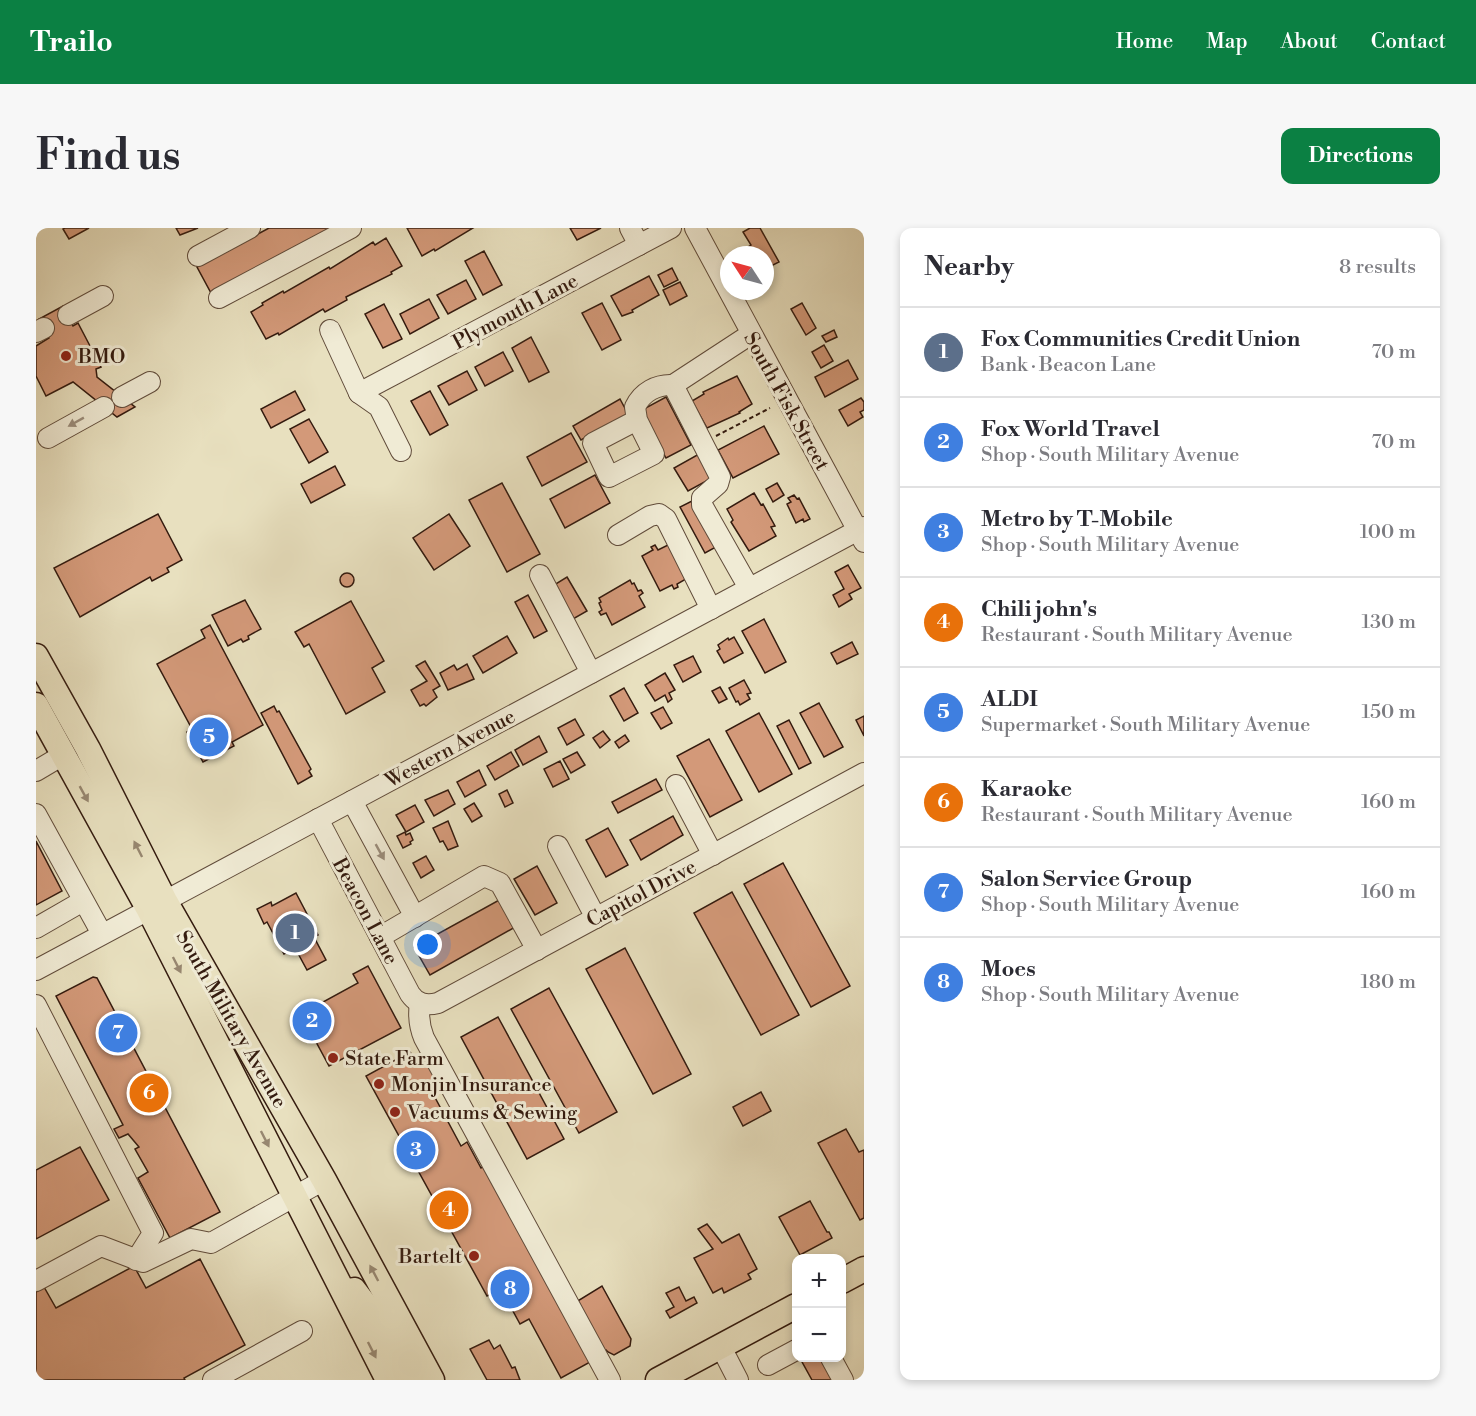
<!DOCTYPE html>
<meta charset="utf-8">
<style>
:root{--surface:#fff;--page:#f7f7f7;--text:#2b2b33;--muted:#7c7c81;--line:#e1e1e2;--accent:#0b8043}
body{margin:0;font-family:"Libre Bodoni",serif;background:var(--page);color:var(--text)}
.controls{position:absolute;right:18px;bottom:18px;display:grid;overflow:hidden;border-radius:12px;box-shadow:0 3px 9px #0003}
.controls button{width:54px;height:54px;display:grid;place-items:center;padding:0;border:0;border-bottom:2px solid var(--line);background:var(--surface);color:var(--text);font:30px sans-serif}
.compass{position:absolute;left:684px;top:18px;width:54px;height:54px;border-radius:50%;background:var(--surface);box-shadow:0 3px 9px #0003;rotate:306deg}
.you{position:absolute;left:392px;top:717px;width:21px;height:21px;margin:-15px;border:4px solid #fff;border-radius:50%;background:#1a73e8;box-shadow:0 0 0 9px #1a73e833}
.badge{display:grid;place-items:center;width:39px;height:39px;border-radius:50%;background:var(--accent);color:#fff;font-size:20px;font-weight:700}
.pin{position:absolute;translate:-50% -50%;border:3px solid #fff;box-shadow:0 2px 6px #0006}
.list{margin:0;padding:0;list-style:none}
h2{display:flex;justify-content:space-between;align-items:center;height:78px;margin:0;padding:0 24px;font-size:26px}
h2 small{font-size:20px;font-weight:400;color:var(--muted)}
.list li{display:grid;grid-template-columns:39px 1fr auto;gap:18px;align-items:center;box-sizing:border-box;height:90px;padding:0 24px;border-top:2px solid var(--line)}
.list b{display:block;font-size:22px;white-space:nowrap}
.list p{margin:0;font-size:20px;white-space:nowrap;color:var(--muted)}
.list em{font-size:20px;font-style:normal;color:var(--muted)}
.map{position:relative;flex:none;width:828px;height:1152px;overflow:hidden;border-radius:12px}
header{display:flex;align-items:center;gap:36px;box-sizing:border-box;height:84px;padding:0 30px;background:var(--accent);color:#fff}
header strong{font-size:28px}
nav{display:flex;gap:33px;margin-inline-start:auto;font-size:21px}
.intro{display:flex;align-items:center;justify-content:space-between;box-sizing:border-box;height:144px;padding:0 36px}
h1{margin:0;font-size:42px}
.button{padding:15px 27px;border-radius:12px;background:var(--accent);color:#fff;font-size:21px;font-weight:700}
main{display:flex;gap:36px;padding:0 36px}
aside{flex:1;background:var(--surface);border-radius:12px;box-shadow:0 3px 9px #0003}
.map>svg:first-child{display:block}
</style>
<header>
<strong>Trailo</strong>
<nav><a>Home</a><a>Map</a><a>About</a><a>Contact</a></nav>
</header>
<div class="intro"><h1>Find us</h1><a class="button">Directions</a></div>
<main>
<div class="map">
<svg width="828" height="1152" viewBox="0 0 828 1152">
<rect width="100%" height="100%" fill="#e8e0bf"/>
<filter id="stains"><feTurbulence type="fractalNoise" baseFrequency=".00333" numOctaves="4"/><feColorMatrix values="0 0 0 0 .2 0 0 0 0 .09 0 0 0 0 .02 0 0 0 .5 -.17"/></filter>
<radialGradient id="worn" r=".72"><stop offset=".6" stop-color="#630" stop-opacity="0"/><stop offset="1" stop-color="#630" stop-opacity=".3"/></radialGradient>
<g fill="#d39979" stroke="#341b0f" stroke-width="1.5">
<path d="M 29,0 L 53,0 L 33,11 L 27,1 Z"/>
<path d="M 140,0 L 162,0 L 144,7 Z"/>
<path d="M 233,0 L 297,0 L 175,65 L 161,39 Z"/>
<path d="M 371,0 L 437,0 L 399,23 L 398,21 L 386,28 Z"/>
<path d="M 534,0 L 565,0 L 541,12 Z"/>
<path d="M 714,0 L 724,0 L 743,34 L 729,41 L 729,27 L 720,27 L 717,21 L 714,23 L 712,19 L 715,17 L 707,4 Z"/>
<path d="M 350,10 L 366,38 L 355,44 L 356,46 L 310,69 L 311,72 L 289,84 L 287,81 L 243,107 L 242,105 L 230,111 L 215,84 L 227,77 L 226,75 L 247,63 L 248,65 L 293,39 L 294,41 L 337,14 L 339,17 Z"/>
<path d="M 448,23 L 466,57 L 447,67 L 429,33 Z"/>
<path d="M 636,40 L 642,52 L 628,59 L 622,47 Z"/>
<path d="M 613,48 L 623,67 L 596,82 L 597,84 L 586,88 L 575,68 Z"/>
<path d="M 430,52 L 440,71 L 412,86 L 401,67 Z"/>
<path d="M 644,54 L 651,68 L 634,77 L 627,62 Z"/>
<path d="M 393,71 L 403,90 L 374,106 L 364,86 Z"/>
<path d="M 566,75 L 585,112 L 566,122 L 546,85 Z"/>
<path d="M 766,75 L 780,100 L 770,107 L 755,81 Z"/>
<path d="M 348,76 L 366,111 L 347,120 L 329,86 Z"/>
<path d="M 27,78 L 37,98 L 42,95 L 65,139 L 60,141 L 61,149 L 99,179 L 81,189 L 37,154 L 10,168 L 0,148 L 0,118 L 13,110 L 3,91 Z"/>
<path d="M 798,102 L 801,109 L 790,114 L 786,108 Z"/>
<path d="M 495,109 L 513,144 L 493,154 L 476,120 Z"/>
<path d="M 788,117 L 797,133 L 785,140 L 776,124 Z"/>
<path d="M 467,124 L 477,143 L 449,158 L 439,139 Z"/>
<path d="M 812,132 L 822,151 L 789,169 L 779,149 Z"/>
<path d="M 431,143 L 441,162 L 413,177 L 402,158 Z"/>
<path d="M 701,148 L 716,176 L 703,184 L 704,185 L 671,200 L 656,173 L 668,166 L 667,164 Z"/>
<path d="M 259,163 L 269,182 L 235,200 L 225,181 Z"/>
<path d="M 394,163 L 412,197 L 394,207 L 375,173 Z"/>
<path d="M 630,169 L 655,217 L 630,230 L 604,183 Z"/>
<path d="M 825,170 L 828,174 L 828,182 L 824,184 L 827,189 L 812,198 L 803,182 Z"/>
<path d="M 584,171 L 592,186 L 545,212 L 537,198 Z"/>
<path d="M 273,191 L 292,224 L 273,235 L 254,201 Z"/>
<path d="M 728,198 L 743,226 L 697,250 L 682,222 Z"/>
<path d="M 535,205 L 551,234 L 506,258 L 491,229 Z"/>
<path d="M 663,226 L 676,250 L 652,263 L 638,240 Z"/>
<path d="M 299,238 L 309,257 L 275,275 L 265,256 Z"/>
<path d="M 559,247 L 574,275 L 529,300 L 514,271 Z"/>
<path d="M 466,255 L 504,326 L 471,344 L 433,272 Z"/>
<path d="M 741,255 L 748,267 L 737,274 L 730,261 Z"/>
<path d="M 718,265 L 725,277 L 727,276 L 739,298 L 735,299 L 740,308 L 713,323 L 695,294 L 697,292 L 691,281 Z"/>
<path d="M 758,267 L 761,271 L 763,270 L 774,291 L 768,294 L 767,291 L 760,295 L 751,276 L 755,274 L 752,270 Z"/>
<path d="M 656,273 L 680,319 L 669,325 L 644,279 Z"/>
<path d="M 122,286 L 146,332 L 131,340 L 133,344 L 116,353 L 114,349 L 44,389 L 18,340 Z"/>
<path d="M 413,286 L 434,318 L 398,342 L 377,310 Z"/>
<path d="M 634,316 L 650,351 L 641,356 L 642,359 L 638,361 L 636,357 L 624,363 L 606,328 L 617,322 L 615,319 L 619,317 L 622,322 Z"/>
<path d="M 812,337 L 825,360 L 813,366 L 816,371 L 803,379 L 797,367 L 808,361 L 799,344 Z"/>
<circle cx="311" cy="352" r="7"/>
<path d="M 531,349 L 551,383 L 537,391 L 518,357 Z"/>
<path d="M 594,352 L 596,356 L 598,355 L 602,363 L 605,362 L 607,365 L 603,368 L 609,379 L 576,397 L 570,385 L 565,387 L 563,384 L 566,382 L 563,375 L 565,374 L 563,370 Z"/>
<path d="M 492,367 L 511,403 L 498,410 L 479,374 Z"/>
<path d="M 209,372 L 225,401 L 212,408 L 213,411 L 207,414 L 205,411 L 192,418 L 176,387 Z"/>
<path d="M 315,373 L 348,433 L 336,440 L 349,464 L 310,486 L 273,416 L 268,419 L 259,404 Z"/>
<path d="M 728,391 L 750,434 L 729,445 L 706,403 Z"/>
<path d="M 174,397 L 227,497 L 196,514 L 198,518 L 167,534 L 151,504 L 156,501 L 121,436 L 169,410 L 165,402 Z"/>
<path d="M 471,408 L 481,425 L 447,445 L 437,428 Z"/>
<path d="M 698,409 L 707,425 L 688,435 L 681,423 L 684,421 L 682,417 L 692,410 L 693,412 Z"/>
<path d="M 816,414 L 822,426 L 801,436 L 795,425 Z"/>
<path d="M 657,428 L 665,444 L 647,454 L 638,437 Z"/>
<path d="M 389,433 L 404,458 L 397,462 L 401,469 L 390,478 L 388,476 L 384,478 L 375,462 L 391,453 L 380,438 Z"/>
<path d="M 431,436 L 438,451 L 412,462 L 404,445 L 418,437 L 421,442 Z"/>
<path d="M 629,445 L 639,462 L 633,465 L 636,471 L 632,474 L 629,467 L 619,473 L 609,457 Z"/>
<path d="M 708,452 L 715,465 L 711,466 L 714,471 L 704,477 L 702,473 L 700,474 L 693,460 Z"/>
<path d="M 684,459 L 691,471 L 683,475 L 676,463 Z"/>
<path d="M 588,460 L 602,485 L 588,493 L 574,468 Z"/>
<path d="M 783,475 L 807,519 L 788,529 L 764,485 Z"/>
<path d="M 238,478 L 241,484 L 243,483 L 275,541 L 273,543 L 276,548 L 262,556 L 225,485 Z"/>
<path d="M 627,479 L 636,495 L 625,501 L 615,485 Z"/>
<path d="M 723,485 L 756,546 L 723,564 L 690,503 Z"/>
<path d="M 828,488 L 828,508 L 820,492 Z"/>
<path d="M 539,491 L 548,507 L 531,517 L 522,500 Z"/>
<path d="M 753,492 L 775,535 L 763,541 L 741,498 Z"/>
<path d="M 567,503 L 574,512 L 564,520 L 557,510 Z"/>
<path d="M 589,507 L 593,513 L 583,520 L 579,514 Z"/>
<path d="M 503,508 L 511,524 L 487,537 L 479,522 Z"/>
<path d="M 673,511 L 706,572 L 674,589 L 641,528 Z"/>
<path d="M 475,524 L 483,538 L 459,552 L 451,538 Z"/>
<path d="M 541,524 L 549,537 L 535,545 L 527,531 Z"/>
<path d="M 524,533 L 533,551 L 517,559 L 508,541 Z"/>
<path d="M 443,542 L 450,557 L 429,569 L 421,554 Z"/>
<path d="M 620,551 L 626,562 L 582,585 L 576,574 Z"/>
<path d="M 412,562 L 419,576 L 398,588 L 389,572 Z"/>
<path d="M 471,562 L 477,575 L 469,579 L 463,566 Z"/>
<path d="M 438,575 L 446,588 L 436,594 L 428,581 Z"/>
<path d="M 379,577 L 388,594 L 370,604 L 360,587 Z"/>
<path d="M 637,588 L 647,607 L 605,632 L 594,612 Z"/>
<path d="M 412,593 L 422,618 L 412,622 L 407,613 L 404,614 L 397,600 Z"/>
<path d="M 572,600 L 592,637 L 570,649 L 550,612 Z"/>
<path d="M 369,604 L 370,607 L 374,605 L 377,612 L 374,614 L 375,616 L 367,620 L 361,608 Z"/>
<path d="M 0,613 L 26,663 L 0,677 Z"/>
<path d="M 390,628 L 398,642 L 385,650 L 377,635 Z"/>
<path d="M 747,635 L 814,758 L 775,779 L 708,656 Z"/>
<path d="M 501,638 L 521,675 L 499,687 L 478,651 Z"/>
<path d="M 696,664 L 763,787 L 725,807 L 658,685 Z"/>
<path d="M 260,665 L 282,707 L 278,709 L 290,732 L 271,742 L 259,720 L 248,726 L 231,694 L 228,696 L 221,681 L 235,674 L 236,678 Z"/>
<path d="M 465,671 L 481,698 L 394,747 L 378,719 Z"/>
<path d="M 589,720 L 655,846 L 617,866 L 550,741 Z"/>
<path d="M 332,738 L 365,800 L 293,838 L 265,786 L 322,755 L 317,746 Z"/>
<path d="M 57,749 L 61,750 L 184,984 L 134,1010 L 102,950 L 112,944 L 99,921 L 103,919 L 92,906 L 83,910 L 78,901 L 87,897 L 20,768 Z"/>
<path d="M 513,760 L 581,884 L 543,905 L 475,781 Z"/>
<path d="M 462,789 L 528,911 L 491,931 L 425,809 Z"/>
<path d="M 374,824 L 381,835 L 391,829 L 406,856 L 395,862 L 425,918 L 431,914 L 445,940 L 450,937 L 556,1133 L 525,1150 L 493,1091 L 484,1096 L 465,1061 L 451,1068 L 330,848 Z"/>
<path d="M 725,864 L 735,883 L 707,898 L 697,879 Z"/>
<path d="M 810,901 L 823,924 L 828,922 L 828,990 L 824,992 L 782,915 Z"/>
<path d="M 44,919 L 73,972 L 0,1011 L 0,942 Z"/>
<path d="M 774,973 L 791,1004 L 793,1004 L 796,1010 L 764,1027 L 743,989 Z"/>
<path d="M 671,996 L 686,1015 L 703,1006 L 721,1041 L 712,1046 L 715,1051 L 688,1065 L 686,1060 L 677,1065 L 658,1030 L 677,1021 L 662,1001 Z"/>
<path d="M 164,1031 L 209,1117 L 148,1150 L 149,1152 L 0,1152 L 0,1064 L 8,1059 L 20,1080 L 98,1038 L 110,1060 Z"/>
<path d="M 566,1058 L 595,1111 L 594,1118 L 578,1127 L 572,1124 L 570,1122 L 567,1124 L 540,1074 Z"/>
<path d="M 643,1059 L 650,1073 L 658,1069 L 661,1075 L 634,1090 L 630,1083 L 638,1079 L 630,1065 Z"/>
<path d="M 453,1112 L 458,1121 L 464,1117 L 476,1140 L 479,1139 L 484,1152 L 451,1152 L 434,1121 Z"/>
<path d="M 769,1130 L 790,1130 L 802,1152 L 776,1152 L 765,1132 Z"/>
</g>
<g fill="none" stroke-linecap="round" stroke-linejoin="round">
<g stroke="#614c3b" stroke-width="22">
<g id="minor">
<path d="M 594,0 L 603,17"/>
<path d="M 659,0 L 828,314"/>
<path d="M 162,28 L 214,0"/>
<path d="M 183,70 L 315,0"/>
<path d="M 32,87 L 67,68"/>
<path d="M 294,102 L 323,165 L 343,179 L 365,223"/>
<path d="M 0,104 L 8,100"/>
<path d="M 323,165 L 635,0"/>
<path d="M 86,169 L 114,154"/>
<path d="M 601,192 L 557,215 L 573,249 L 618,226 L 601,192 L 599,179 C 606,164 621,156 637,157"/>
<path d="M 12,210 L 68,179"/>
<path d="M 582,307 L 614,288 L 623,286 L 630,291 L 675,381"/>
<path d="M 504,347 L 555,445"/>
<path d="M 713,360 L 666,277 L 666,270 L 682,256 L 684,249 L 637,157 L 715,106"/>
<path d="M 0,543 L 27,527"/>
<path d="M 640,557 L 677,627"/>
<path d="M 316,573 L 379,689"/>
<path d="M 0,586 L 66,706"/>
<path d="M 282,591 L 374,766 C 381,776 390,778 402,775 L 828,545"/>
<path d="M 522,618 L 560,690"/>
<path d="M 0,700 L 47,673"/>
<path d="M 344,709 L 448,648 L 464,655 L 501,722"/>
<path d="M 0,742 L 828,299"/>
<path d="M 384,775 C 382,788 383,798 388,810 L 574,1152"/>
<path d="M 0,777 L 117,1005 L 100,1032"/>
<path d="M 0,1053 L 65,1018 L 107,1034 L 155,1011 L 175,1015 L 288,952"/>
<path d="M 685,1119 L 702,1152"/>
<path d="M 795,1130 L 807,1152"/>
<path d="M 732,1137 L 760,1122"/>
<path d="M 177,1152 L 266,1103"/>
</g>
</g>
<g stroke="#341b0f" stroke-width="27">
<g id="major">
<path d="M 0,428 L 52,521 L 129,673 L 288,952 L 396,1152"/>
<path d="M 0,477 L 113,682 L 352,1152"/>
<path d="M 806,1053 L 828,1041"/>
<path d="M 318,1062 L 347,1100 L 374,1152"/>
<path d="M 622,1152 L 760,1078"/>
</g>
</g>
<path stroke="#341b0f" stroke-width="2" stroke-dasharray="4.5 3" stroke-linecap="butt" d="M 680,208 L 734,180"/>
<use href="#minor" stroke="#f0ebd5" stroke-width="20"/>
<use href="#major" stroke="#e8e0bf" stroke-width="24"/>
</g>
<defs><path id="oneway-solid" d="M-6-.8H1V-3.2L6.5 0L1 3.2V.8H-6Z" transform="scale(1.5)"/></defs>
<g fill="#9b8d7c">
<use href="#oneway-solid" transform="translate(40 194) rotate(151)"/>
<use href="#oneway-solid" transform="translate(344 624) rotate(61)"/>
</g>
<g fill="#978770">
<use href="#oneway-solid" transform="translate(48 566) rotate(61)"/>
<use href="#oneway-solid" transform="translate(102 621) rotate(-117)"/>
<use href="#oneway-solid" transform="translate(141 737) rotate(63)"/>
<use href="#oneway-solid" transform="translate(229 911) rotate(63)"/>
<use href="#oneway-solid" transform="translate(338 1045) rotate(-118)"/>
<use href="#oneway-solid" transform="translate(336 1122) rotate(63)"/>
</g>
<g fill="#8f2418" stroke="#f0ebd5" stroke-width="2">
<circle cx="30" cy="128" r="6"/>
<circle cx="297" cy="830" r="6"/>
<circle cx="343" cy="856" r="6"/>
<circle cx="359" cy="884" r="6"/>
<circle cx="438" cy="1028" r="6"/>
</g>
<g text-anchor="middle" stroke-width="6" stroke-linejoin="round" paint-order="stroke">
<g font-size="20" fill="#341b0f" stroke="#f0ebd5">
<text transform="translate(479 83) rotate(-28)" y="7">Plymouth Lane</text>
<text transform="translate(751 173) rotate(61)" y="7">South Fisk Street</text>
<text transform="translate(414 520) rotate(-28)" y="7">Western Avenue</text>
<text transform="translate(605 665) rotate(-28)" y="7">Capitol Drive</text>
<text transform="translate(330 683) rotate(62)" y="7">Beacon Lane</text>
<text transform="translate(196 791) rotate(60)" y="7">South Military Avenue</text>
</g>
<g font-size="20" fill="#341b0f" stroke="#f0ebd5" text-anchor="start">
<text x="42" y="135">BMO</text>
<text x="309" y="837">State Farm</text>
<text x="355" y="863">Monjin Insurance</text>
<text x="371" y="891">Vacuums &amp; Sewing</text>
<text x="426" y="1035" text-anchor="end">Bartelt</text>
</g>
</g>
<rect width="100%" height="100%" filter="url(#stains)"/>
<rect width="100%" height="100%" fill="url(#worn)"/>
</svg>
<div class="controls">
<button>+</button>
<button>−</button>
</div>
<svg class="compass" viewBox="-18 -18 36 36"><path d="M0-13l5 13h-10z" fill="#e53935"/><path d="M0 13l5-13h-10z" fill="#7c7c81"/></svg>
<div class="you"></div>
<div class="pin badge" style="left:259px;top:705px;background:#5c6f8a">1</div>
<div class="pin badge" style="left:276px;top:793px;background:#3f7fe0">2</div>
<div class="pin badge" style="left:380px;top:922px;background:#3f7fe0">3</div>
<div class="pin badge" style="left:413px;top:982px;background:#e8710a">4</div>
<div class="pin badge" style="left:173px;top:509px;background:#3f7fe0">5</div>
<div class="pin badge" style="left:113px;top:865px;background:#e8710a">6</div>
<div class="pin badge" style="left:82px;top:805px;background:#3f7fe0">7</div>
<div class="pin badge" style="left:474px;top:1061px;background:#3f7fe0">8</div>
</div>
<aside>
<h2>Nearby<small>8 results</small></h2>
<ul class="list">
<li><span class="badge" style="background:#5c6f8a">1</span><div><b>Fox Communities Credit Union</b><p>Bank · Beacon Lane</p></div><em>70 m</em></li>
<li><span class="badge" style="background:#3f7fe0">2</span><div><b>Fox World Travel</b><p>Shop · South Military Avenue</p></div><em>70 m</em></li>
<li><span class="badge" style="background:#3f7fe0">3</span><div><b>Metro by T-Mobile</b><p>Shop · South Military Avenue</p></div><em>100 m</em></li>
<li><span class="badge" style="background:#e8710a">4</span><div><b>Chili john's</b><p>Restaurant · South Military Avenue</p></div><em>130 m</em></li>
<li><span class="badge" style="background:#3f7fe0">5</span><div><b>ALDI</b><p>Supermarket · South Military Avenue</p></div><em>150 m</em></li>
<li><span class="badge" style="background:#e8710a">6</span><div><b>Karaoke</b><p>Restaurant · South Military Avenue</p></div><em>160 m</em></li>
<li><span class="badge" style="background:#3f7fe0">7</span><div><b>Salon Service Group</b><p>Shop · South Military Avenue</p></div><em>160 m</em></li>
<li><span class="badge" style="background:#3f7fe0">8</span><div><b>Moes</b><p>Shop · South Military Avenue</p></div><em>180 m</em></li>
</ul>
</aside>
</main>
